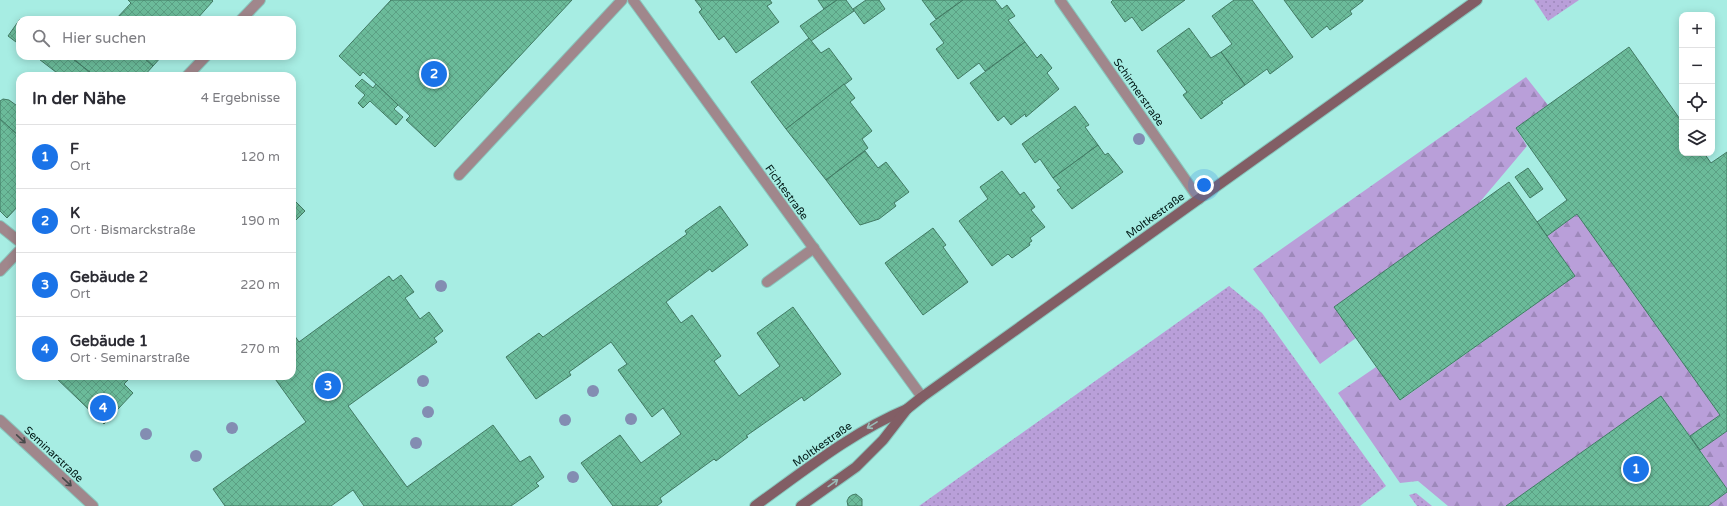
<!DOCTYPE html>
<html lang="de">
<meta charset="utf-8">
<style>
:root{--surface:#fff;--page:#f2f2f3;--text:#2b2b33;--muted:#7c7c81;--line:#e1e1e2;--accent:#1a73e8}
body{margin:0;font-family:"Varela Round",sans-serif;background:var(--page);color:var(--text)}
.controls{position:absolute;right:12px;top:12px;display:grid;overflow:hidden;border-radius:8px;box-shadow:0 2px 10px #0003}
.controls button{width:36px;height:36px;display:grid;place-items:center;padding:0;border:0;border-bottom:1px solid var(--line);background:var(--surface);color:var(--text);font:20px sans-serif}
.you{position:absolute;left:1204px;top:185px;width:14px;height:14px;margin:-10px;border:3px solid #fff;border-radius:50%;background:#1a73e8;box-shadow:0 0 0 6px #1a73e833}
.badge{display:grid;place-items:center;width:26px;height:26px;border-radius:50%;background:var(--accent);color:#fff;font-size:13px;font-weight:700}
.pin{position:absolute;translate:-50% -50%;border:2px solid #fff;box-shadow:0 1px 4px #0006}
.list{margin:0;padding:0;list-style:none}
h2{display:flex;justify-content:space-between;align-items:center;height:52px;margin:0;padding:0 16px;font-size:17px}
h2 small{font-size:13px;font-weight:400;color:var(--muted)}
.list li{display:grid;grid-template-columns:26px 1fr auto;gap:12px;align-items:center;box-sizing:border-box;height:64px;padding:0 16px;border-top:1px solid var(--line)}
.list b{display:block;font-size:15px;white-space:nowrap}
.list p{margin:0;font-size:13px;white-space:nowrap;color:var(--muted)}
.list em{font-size:13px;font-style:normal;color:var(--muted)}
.icon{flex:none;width:22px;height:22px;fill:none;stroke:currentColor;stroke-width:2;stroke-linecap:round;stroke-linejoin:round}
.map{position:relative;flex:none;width:1727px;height:506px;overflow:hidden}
.search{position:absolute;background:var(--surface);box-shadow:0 2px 10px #0003;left:16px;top:16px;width:280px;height:44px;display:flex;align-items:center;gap:10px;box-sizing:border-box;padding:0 14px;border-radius:12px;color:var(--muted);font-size:15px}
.panel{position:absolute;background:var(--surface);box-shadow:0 2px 10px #0003;left:16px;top:72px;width:280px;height:308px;border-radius:12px}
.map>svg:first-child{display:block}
</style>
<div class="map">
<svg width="1727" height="506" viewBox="0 0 1727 506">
<defs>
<pattern id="grass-dots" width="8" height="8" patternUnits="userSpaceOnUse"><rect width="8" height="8" fill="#b99fd9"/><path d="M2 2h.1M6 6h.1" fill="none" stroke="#9d88ba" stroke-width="1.8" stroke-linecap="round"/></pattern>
<pattern id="forest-firs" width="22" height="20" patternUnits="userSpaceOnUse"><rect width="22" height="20" fill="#b99fd9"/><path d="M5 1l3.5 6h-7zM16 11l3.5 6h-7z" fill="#9d88ba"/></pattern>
<pattern id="building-cross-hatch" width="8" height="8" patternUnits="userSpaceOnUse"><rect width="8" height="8" fill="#6bbb9a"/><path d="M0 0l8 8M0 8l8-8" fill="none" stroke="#5ba084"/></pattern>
</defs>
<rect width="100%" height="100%" fill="#a7ede3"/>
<g fill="url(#grass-dots)">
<path d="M 1534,0 L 1579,0 L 1548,21 Z"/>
<path d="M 1229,286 L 1262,313 L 1386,486 L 1360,506 L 919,506 Z"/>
<path d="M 1416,493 L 1432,506 L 1417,506 L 1409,495 Z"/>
</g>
<g fill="url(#forest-firs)">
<path d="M 1526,77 L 1548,105 L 1516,128 L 1527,146 L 1479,203 L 1436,234 L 1356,338 L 1320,364 L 1253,269 Z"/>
<path d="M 1577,214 L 1720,415 L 1690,436 L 1661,396 L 1506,506 L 1448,506 L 1418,481 L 1400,483 L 1338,393 L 1376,367 L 1401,400 L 1575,276 L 1547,236 Z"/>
<path d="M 1727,431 L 1727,489 L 1700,450 Z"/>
<path d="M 1727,492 L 1727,506 L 1708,506 Z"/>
</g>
<g fill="url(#building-cross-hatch)" stroke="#427a63">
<path d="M 128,0 L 212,0 L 213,1 L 196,20 L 115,20 L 131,3 Z"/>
<path d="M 391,0 L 572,0 L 435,147 L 406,120 L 410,116 L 363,72 L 360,76 L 339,56 Z"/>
<path d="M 695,0 L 770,0 L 772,3 L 767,6 L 779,22 L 736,53 L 724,36 L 719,40 L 699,12 L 702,9 Z"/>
<path d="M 818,0 L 837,0 L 824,9 Z"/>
<path d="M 837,0 L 846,0 L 854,11 L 811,41 L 800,26 Z"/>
<path d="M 866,0 L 879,0 L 885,9 L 864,24 L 853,9 Z"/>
<path d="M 922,0 L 963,0 L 936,19 Z"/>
<path d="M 963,0 L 995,0 L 1002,9 L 1007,5 L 1015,16 L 1008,20 L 1025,42 L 985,71 L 979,63 L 958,79 L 936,49 L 944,43 L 930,24 Z"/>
<path d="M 1113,0 L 1185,0 L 1142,31 L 1132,17 L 1125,22 L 1111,2 Z"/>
<path d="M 1234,0 L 1252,0 L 1293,57 L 1270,74 L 1267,69 L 1245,85 L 1221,52 L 1232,44 L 1212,16 Z"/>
<path d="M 1284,0 L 1363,0 L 1363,1 L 1350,11 L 1352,14 L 1330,30 L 1327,26 L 1312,38 Z"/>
<path d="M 20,19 L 21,20 L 20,45 L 8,36 Z"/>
<path d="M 1189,28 L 1211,58 L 1221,52 L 1245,85 L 1221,102 L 1223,103 L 1201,119 L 1183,95 L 1187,92 L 1157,51 Z"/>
<path d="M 809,38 L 821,53 L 829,48 L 852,79 L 786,129 L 751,82 Z"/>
<path d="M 1025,42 L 1037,58 L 1041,54 L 1052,68 L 1047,73 L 1059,89 L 1026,117 L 1025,114 L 1011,125 L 1004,116 L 998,121 L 970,83 Z"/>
<path d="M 1629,47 L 1682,122 L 1682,153 L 1704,153 L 1711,163 L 1727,152 L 1727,431 L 1700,450 L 1690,436 L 1720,415 L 1577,214 L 1547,236 L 1537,222 L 1567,200 L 1516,128 Z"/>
<path d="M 35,56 L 69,56 L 95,76 L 61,76 Z"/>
<path d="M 75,56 L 142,56 L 153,66 L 144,76 L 95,76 L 72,58 Z"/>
<path d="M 142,56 L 162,56 L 153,66 Z"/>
<path d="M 362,79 L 373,88 L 376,84 L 398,105 L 394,109 L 403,117 L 396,125 L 370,101 L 363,108 L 358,103 L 365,95 L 355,86 Z"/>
<path d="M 844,84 L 855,98 L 850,102 L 872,131 L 862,139 L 868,148 L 826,180 L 786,129 Z"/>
<path d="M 3,99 L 9,100 L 20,108 L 20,137 L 0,119 L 0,101 Z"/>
<path d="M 1075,106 L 1089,125 L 1085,127 L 1098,145 L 1053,178 L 1040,159 L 1035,163 L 1022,144 Z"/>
<path d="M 0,119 L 20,137 L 20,204 L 7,218 L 0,211 Z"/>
<path d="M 1098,145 L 1105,155 L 1108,153 L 1123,172 L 1072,209 L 1057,190 L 1061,188 L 1053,178 Z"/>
<path d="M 865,151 L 878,168 L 886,162 L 909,192 L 894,203 L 896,206 L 879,219 L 860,225 L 826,180 Z"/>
<path d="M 1528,168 L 1543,189 L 1530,198 L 1515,177 Z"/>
<path d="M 1002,171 L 1020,195 L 1024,192 L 1035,207 L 1031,210 L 1045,227 L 1030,238 L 1032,241 L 1029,243 L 1030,245 L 1012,258 L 1008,254 L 992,266 L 959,221 L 988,199 L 980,187 Z"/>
<path d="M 1509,182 L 1575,276 L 1400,400 L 1334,307 Z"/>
<path d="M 292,198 L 305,211 L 292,224 Z"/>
<path d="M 720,206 L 748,245 L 712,272 L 710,269 L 666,302 L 681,323 L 692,315 L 721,356 L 714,361 L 739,396 L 780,366 L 757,333 L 793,307 L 841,374 L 804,401 L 802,397 L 746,436 L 748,437 L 716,461 L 714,459 L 660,498 L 662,502 L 657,506 L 613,506 L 581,463 L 620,435 L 641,463 L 681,434 L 663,408 L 652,417 L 618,370 L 627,364 L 611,342 L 569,372 L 571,375 L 536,399 L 506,357 L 539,333 L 543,337 L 687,234 L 685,231 Z"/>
<path d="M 933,228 L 946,245 L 943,247 L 968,282 L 923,315 L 885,263 Z"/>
<path d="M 401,275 L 414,292 L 405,298 L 420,319 L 429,312 L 443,331 L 434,338 L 437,342 L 348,406 L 407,487 L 493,425 L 520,462 L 530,456 L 544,477 L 536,483 L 539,486 L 511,506 L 364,506 L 353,490 L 331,506 L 225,506 L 213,489 L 306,422 L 273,376 L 292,376 L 292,332 L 299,342 L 389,276 L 393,281 Z"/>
<path d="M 54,376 L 132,376 L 124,384 L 133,393 L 104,424 Z"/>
<path d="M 1661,396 L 1727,489 L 1727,492 L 1708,506 L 1506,506 Z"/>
<path d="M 856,494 L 862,499 L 862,506 L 848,506 L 847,501 L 849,497 L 852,495 Z"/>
</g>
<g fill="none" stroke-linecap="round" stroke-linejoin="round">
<g stroke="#89c7be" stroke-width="12">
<g id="lane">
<path d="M 459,175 L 622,0"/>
<path d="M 0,226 L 20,242"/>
<path d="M 767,282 L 814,248"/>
</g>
</g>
<g stroke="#89c7be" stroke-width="12">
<g id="street">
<path d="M 633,0 L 922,397"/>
<path d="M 1060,0 L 1199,199"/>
<path d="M 241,20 L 260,0"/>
<path d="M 187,76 L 206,56"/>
<path d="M 0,271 L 20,250"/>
<path d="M 0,420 L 93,506"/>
</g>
</g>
<g stroke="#89c7be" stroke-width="12">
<g id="secondary">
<path d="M 755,506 C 804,471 852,432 907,409"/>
<path d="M 801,506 L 856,467 L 883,440 L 907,409 L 922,397 L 1477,0"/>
</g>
</g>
<use href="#lane" stroke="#a0878c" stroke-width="10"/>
<use href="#street" stroke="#a0878c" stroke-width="10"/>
<use href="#secondary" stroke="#825e65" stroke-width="10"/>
</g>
<g fill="#838db2">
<circle cx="1139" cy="139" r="6"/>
<circle cx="441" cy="286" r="6"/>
<circle cx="423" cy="381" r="6"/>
<circle cx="593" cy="391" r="6"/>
<circle cx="428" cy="412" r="6"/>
<circle cx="631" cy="419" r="6"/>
<circle cx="565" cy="420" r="6"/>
<circle cx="232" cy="428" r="6"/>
<circle cx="146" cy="434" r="6"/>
<circle cx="416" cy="443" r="6"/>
<circle cx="196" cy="456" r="6"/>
<circle cx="573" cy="477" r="6"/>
</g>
<defs><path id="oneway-shaft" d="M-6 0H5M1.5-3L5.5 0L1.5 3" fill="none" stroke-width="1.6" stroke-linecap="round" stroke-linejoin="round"/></defs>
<g stroke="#9abbb7">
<use href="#oneway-shaft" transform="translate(872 425) rotate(148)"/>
<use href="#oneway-shaft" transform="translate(833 483) rotate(-36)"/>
</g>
<g stroke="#484a4b">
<use href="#oneway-shaft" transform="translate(21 439) rotate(43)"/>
<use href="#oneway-shaft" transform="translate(67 482) rotate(43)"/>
</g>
<g text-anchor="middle" stroke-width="3.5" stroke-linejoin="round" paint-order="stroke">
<g font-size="11" fill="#001916" stroke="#a7ede3">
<text transform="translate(1139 92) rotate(55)" y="4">Schirmerstraße</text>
<text transform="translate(787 192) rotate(54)" y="4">Fichtestraße</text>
<text transform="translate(1155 215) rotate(-36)" y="4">Moltkestraße</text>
<text transform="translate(822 444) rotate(-35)" y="4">Moltkestraße</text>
<text transform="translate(54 454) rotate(43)" y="4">Seminarstraße</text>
</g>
</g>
</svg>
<div class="controls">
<button>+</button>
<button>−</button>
<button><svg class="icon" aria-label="locate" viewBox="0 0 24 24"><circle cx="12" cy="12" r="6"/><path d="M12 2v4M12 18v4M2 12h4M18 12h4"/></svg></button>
<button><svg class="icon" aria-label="layers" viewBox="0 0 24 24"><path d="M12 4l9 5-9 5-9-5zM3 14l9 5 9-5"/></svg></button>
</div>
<div class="you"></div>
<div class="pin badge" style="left:1636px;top:469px">1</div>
<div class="pin badge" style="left:434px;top:74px">2</div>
<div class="pin badge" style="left:328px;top:386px">3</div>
<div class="pin badge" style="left:103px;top:408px">4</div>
<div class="search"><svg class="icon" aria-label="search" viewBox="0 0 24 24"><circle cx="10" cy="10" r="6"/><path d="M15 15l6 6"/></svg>Hier suchen</div>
<section class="panel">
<h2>In der Nähe<small>4 Ergebnisse</small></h2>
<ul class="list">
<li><span class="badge">1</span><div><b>F</b><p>Ort</p></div><em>120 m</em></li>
<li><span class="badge">2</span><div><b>K</b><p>Ort · Bismarckstraße</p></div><em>190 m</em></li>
<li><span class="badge">3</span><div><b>Gebäude 2</b><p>Ort</p></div><em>220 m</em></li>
<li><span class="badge">4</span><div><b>Gebäude 1</b><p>Ort · Seminarstraße</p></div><em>270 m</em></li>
</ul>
</section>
</div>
